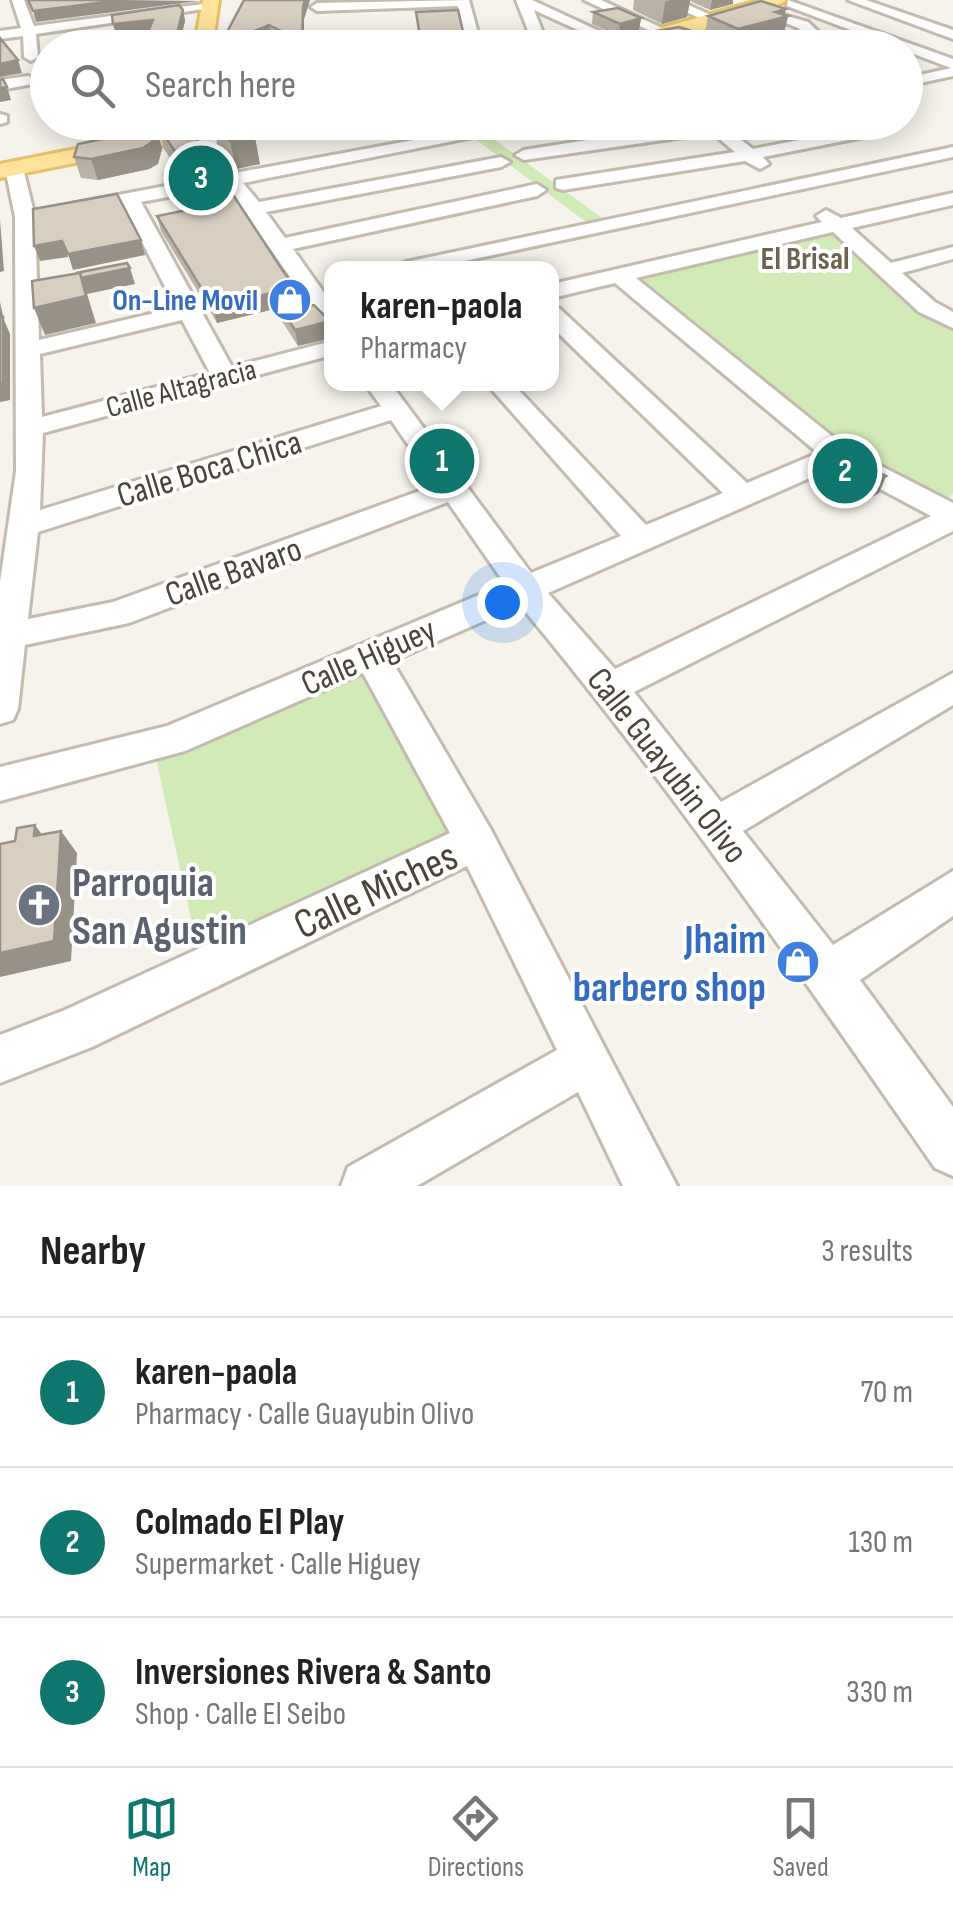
<!DOCTYPE html>
<meta charset="utf-8">
<style>
:root{--surface:#fff;--page:#f2f2f2;--text:#222;--muted:#767676;--line:#e0e0e0;--accent:#0f766e}
body{margin:0;font-family:"Sofia Sans Condensed",sans-serif;background:var(--page);color:var(--text)}
.you{position:absolute;left:502px;top:602px;width:35px;height:35px;margin:-25px;border:8px solid #fff;border-radius:50%;background:#1a73e8;box-shadow:0 0 0 15px #1a73e833}
.badge{display:grid;place-items:center;width:65px;height:65px;border-radius:50%;background:var(--accent);color:#fff;font-size:32px;font-weight:700}
.pin{position:absolute;translate:-50% -50%;border:5px solid #fff;box-shadow:0 2px 10px #0006}
.popup{position:absolute;left:324px;top:261px;width:235px;height:130px;box-sizing:border-box;display:grid;place-content:center;border-radius:20px;background:var(--surface);filter:drop-shadow(0 2px 8px #0005);font-size:32px;white-space:nowrap;color:var(--muted)}
.popup b{font-size:38px;color:var(--text)}
.popup::after{content:'';position:absolute;left:50%;top:100%;margin-left:-20px;border:20px solid transparent;border-top-color:var(--surface)}
.list{margin:0;padding:0;list-style:none}
h2{display:flex;justify-content:space-between;align-items:center;height:130px;margin:0;padding:0 40px;font-size:42px}
h2 small{font-size:32px;font-weight:400;color:var(--muted)}
.list li{display:grid;grid-template-columns:65px 1fr auto;gap:30px;align-items:center;box-sizing:border-box;height:150px;padding:0 40px;border-top:2px solid var(--line)}
.list b{display:block;font-size:38px;white-space:nowrap}
.list p{margin:0;font-size:32px;white-space:nowrap;color:var(--muted)}
.list em{font-size:32px;font-style:normal;color:var(--muted)}
.icon{flex:none;width:55px;height:55px;fill:none;stroke:currentColor;stroke-width:2;stroke-linecap:round;stroke-linejoin:round}
.map{position:relative;flex:none;width:953px;height:1186px;overflow:hidden}
.search{position:absolute;background:var(--surface);box-shadow:0 5px 25px #0003;left:30px;right:30px;top:30px;height:110px;display:flex;align-items:center;gap:25px;box-sizing:border-box;padding:0 35px;border-radius:55px;color:var(--muted);font-size:38px}
.sheet{height:580px;background:var(--surface)}
nav{display:flex;justify-content:space-around;align-items:center;box-sizing:border-box;height:140px;border-top:2px solid var(--line);background:var(--surface);font-size:28px;color:var(--muted)}
nav a{display:grid;justify-items:center;gap:5px}
nav .on{color:var(--accent)}
.map>svg:first-child{display:block}
</style>
<div class="map">
<svg width="953" height="1186" viewBox="0 0 953 1186">
<rect width="100%" height="100%" fill="#f6f3ec"/>
<g fill="#d2eab5">
<path d="M 454,123 L 472,123 L 602,218 L 586,222 Z"/>
<path d="M 829,230 L 920,310 L 953,328 L 953,494 L 947,499 L 842,447 L 634,276 Z"/>
<path d="M 366,671 L 463,838 L 197,946 L 156,759 L 191,749 Z"/>
</g>
<g fill="none" stroke-linecap="round" stroke-linejoin="round">
<g stroke="#c2bbae" stroke-width="6">
<g id="minor">
<path d="M 12,0 L 24,0 L 34,26 L 211,3 L 217,7 L 36,34 L 38,57 L 31,61 L 24,57 L 23,36 L 0,39 L 0,31 L 21,28 Z"/>
<path d="M 469,0 L 482,48 L 468,48 L 458,6 L 317,11 L 311,7 L 317,3 Z"/>
<path d="M 516,0 L 532,0 L 625,43 L 613,46 L 534,10 L 549,48 L 535,48 Z"/>
<path d="M 584,0 L 601,0 L 673,33 L 661,36 Z"/>
<path d="M 660,0 L 677,0 L 720,19 L 708,22 Z"/>
<path d="M 788,0 L 953,59 L 953,76 L 906,86 L 906,78 L 951,68 L 787,6 Z"/>
<path d="M 848,0 L 866,0 L 953,30 L 953,39 Z"/>
<path d="M 773,12 L 808,22 L 826,39 L 797,47 L 797,41 L 809,38 L 798,28 L 773,18 Z"/>
<path d="M 28,76 L 33,78 L 33,84 L 0,90 L 0,80 Z"/>
<path d="M 0,114 L 7,116 L 7,122 L 0,124 Z"/>
<path d="M 275,122 L 312,122 L 211,145 L 235,173 L 511,122 L 549,122 L 243,183 L 259,202 L 501,157 L 510,162 L 501,167 L 266,212 L 285,238 L 537,184 L 546,190 L 537,196 L 293,249 L 332,304 L 332,327 L 324,325 L 226,186 L 141,202 L 232,367 L 332,341 L 332,355 L 43,433 L 40,510 L 381,406 L 365,384 L 391,384 L 531,573 L 621,536 L 487,384 L 513,384 L 646,525 L 723,493 L 552,327 L 552,307 L 560,309 L 747,483 L 818,453 L 615,283 L 552,298 L 552,284 L 822,222 L 816,216 L 826,210 L 841,218 L 953,193 L 953,205 L 852,228 L 891,263 L 953,247 L 953,259 L 902,273 L 935,302 L 953,312 L 953,328 L 919,312 L 833,232 L 636,278 L 848,449 L 953,503 L 953,531 L 634,692 L 721,802 L 953,673 L 953,705 L 743,831 L 833,945 L 953,871 L 953,916 L 860,980 L 953,1107 L 953,1176 L 935,1168 C 802,977 669,784 520,605 L 392,661 L 490,828 L 677,1186 L 623,1186 L 578,1092 L 417,1186 L 341,1186 L 348,1167 L 557,1050 L 467,866 L 92,1047 L 0,1083 L 0,1035 L 65,1010 L 450,833 L 363,673 L 185,751 L 0,801 L 0,767 L 167,726 L 505,584 L 448,502 L 129,623 L 25,645 L 18,709 L 13,720 L 0,724 L 0,582 L 16,471 L 15,217 L 5,168 L 14,163 L 23,168 L 35,217 L 39,340 L 176,308 L 123,205 L 78,214 L 68,208 L 71,204 L 218,176 L 184,133 L 186,129 L 198,129 L 204,136 ZM 182,320 L 210,373 L 42,417 L 40,354 ZM 391,420 L 436,485 L 113,602 L 28,619 L 38,532 ZM 837,466 L 931,516 L 615,669 L 548,593 Z"/>
<path d="M 701,122 L 757,122 L 729,130 L 753,149 L 884,123 L 892,128 L 884,133 L 763,157 L 769,164 L 760,169 L 745,161 L 563,190 L 556,188 L 556,180 L 735,152 L 712,133 L 524,160 L 515,155 L 524,150 Z"/>
<path d="M 953,147 L 953,157 L 432,268 L 395,268 L 406,262 Z"/>
</g>
</g>
<g stroke="#e6c16a" stroke-width="6">
<g id="major">
<path d="M 203,0 L 219,0 L 212,48 L 194,48 Z"/>
<path d="M 761,0 L 786,0 C 756,23 629,48 589,48 Z"/>
<path d="M 211,122 L 257,122 L 247,128 L 0,178 L 0,164 Z"/>
</g>
</g>
<use href="#minor" fill="#fff" fill-rule="evenodd"/>
<use href="#major" fill="#ffe39c" fill-rule="evenodd"/>
</g>
<g fill="#bab2a6">
<path d="M 244,0 L 310,0 L 304,19 L 304,48 L 141,48 L 148,33 L 116,35 L 183,10 L 185,21 L 182,33 L 192,40 L 210,40 L 227,32 Z"/>
<path d="M 634,0 L 733,0 L 733,4 L 710,10 L 690,1 L 687,17 L 662,24 L 633,10 Z"/>
<path d="M 416,12 L 464,36 L 491,48 L 419,48 Z"/>
<path d="M 593,12 L 641,18 L 639,30 L 619,36 L 592,24 Z"/>
<path d="M 785,15 L 788,16 L 784,33 L 734,47 L 720,40 L 719,48 L 622,48 L 624,37 L 718,39 L 705,33 L 708,16 Z"/>
<path d="M 213,122 L 241,122 L 260,164 L 236,169 L 218,147 Z"/>
<path d="M 168,125 L 206,151 L 210,173 L 183,178 L 164,149 L 159,128 L 157,129 L 162,149 L 158,164 L 149,169 L 98,180 L 81,178 L 74,157 L 92,141 Z"/>
<path d="M 194,180 L 283,271 L 309,306 L 298,346 L 274,309 L 217,323 L 161,231 L 157,216 L 205,206 L 198,195 Z"/>
<path d="M 820,466 L 886,476 L 879,493 L 850,508 L 814,483 Z"/>
</g>
<g fill="#979187">
<path d="M 122,0 L 199,1 L 36,22 L 33,11 Z"/>
<path d="M 305,0 L 310,0 L 304,19 L 304,48 L 302,48 L 303,7 Z"/>
<path d="M 670,0 L 690,0 L 687,17 L 662,24 L 665,2 Z"/>
<path d="M 712,0 L 733,0 L 733,4 L 710,10 Z"/>
<path d="M 786,9 L 784,17 L 788,16 L 784,33 L 734,47 L 738,29 L 775,12 Z"/>
<path d="M 183,10 L 185,21 L 179,45 L 177,33 Z"/>
<path d="M 641,18 L 639,30 L 619,36 L 620,24 Z"/>
<path d="M 153,20 L 156,32 L 116,35 L 113,24 Z"/>
<path d="M 269,25 L 271,36 L 245,48 L 240,37 Z"/>
<path d="M 720,40 L 719,48 L 695,48 Z"/>
<path d="M 18,60 L 22,73 L 0,77 L 0,64 Z"/>
<path d="M 7,87 L 11,100 L 0,102 L 0,88 Z"/>
<path d="M 118,122 L 169,122 L 168,127 L 157,129 L 162,149 L 158,164 L 149,169 L 98,180 L 91,159 L 92,142 L 88,128 Z"/>
<path d="M 255,137 L 260,164 L 236,169 L 230,141 Z"/>
<path d="M 206,151 L 210,173 L 183,178 L 178,156 Z"/>
<path d="M 0,220 L 4,271 L 0,272 Z"/>
<path d="M 141,240 L 145,255 L 73,270 L 68,254 Z"/>
<path d="M 62,241 L 68,257 L 40,261 L 34,246 Z"/>
<path d="M 130,268 L 135,284 L 87,294 L 96,323 L 45,335 L 34,308 L 78,279 Z"/>
<path d="M 271,293 L 274,309 L 217,323 L 213,307 Z"/>
<path d="M 0,302 L 4,320 L 10,334 L 10,400 L 0,402 Z"/>
<path d="M 330,321 L 332,338 L 298,346 L 295,330 Z"/>
<path d="M 886,476 L 879,493 L 850,508 L 857,491 Z"/>
<path d="M 35,825 L 51,847 L 34,836 Z"/>
<path d="M 61,831 L 77,853 L 71,961 L 0,977 L 0,953 Z"/>
</g>
<g fill="#d8cfc1" stroke="#979187" stroke-width="2.5" fill-rule="evenodd">
<path d="M 28,0 L 122,0 L 33,11 Z"/>
<path d="M 244,0 L 305,0 L 303,7 L 302,48 L 141,48 L 153,20 L 113,24 L 112,15 L 179,5 L 183,10 L 177,33 L 188,33 L 192,40 L 210,40 L 214,33 L 227,32 ZM 269,25 L 281,31 L 275,39 L 244,40 L 240,37 Z"/>
<path d="M 761,1 L 786,9 L 775,12 L 788,16 L 738,29 L 708,16 Z"/>
<path d="M 618,8 L 641,18 L 620,24 L 593,12 Z"/>
<path d="M 458,10 L 464,36 L 473,36 L 491,48 L 422,48 L 416,12 Z"/>
<path d="M 679,27 L 720,40 L 695,48 L 658,48 L 624,37 Z"/>
<path d="M 0,38 L 18,60 L 0,64 Z"/>
<path d="M 3,79 L 7,87 L 0,88 L 0,80 Z"/>
<path d="M 90,122 L 118,122 L 88,128 Z"/>
<path d="M 214,122 L 241,122 L 255,137 L 230,141 Z"/>
<path d="M 178,123 L 186,126 L 206,151 L 178,156 L 159,127 Z"/>
<path d="M 157,128 L 152,142 L 143,148 L 91,159 L 74,157 L 78,144 Z"/>
<path d="M 220,175 L 283,271 L 309,306 L 314,305 L 330,321 L 295,330 L 271,293 L 213,307 L 157,216 L 212,205 L 194,180 Z"/>
<path d="M 117,194 L 141,240 L 68,254 L 62,241 L 34,246 L 33,209 Z"/>
<path d="M 127,263 L 130,268 L 81,278 L 80,273 L 76,273 Z"/>
<path d="M 80,273 L 86,296 L 34,308 L 32,281 Z"/>
<path d="M 3,317 L 3,383 L 0,383 L 0,318 Z"/>
<path d="M 845,454 L 886,476 L 857,491 L 820,466 Z"/>
<path d="M 35,825 L 34,836 L 61,831 L 54,941 L 0,953 L 0,844 L 15,841 L 17,828 Z"/>
</g>
<defs>
<g id="shop-disc" transform="scale(2.25)"><circle r="9.5" fill="#3f7fe0" stroke="#fff"/><path d="M-5-2.5h2.3a2.7 3.5 0 0 1 5.4 0H5L5.5 6h-11ZM-1.5-2.5h3a1.5 2.3 0 0 0-3 0Z" fill="#fff"/></g>
<g id="church-disc" transform="scale(2.25)"><circle r="9.5" fill="#6b7280" stroke="#fff"/><path d="M-1.2-6h2.4v3.5h3.3v2.4h-3.3V6h-2.4V-.1h-3.3v-2.4h3.3Z" fill="#fff"/></g>
</defs>
<g fill-rule="evenodd">
<use href="#shop-disc" x="290" y="300"/>
<use href="#church-disc" x="39" y="905"/>
<use href="#shop-disc" x="798" y="962"/>
</g>
<g text-anchor="middle" stroke-width="8" stroke-linejoin="round" paint-order="stroke">
<g font-size="30" font-weight="bold" fill="#366cbe" stroke="#fff" text-anchor="end">
<text x="258" y="310">On-Line Movil</text>
</g>
<g font-size="30" fill="#4b4439" stroke="#fff">
<text transform="translate(181 388) rotate(-15)" y="10">Calle Altagracia</text>
</g>
<g font-size="32" font-weight="bold" fill="#6e6250" stroke="#fff">
<text x="805" y="269">El Brisal</text>
</g>
<g font-size="35" fill="#4b4439" stroke="#fff">
<text transform="translate(209 468) rotate(-17)" y="12">Calle Boca Chica</text>
<text transform="translate(233 571) rotate(-20)" y="12">Calle Bavaro</text>
<text transform="translate(368 656) rotate(-24)" y="12">Calle Higuey</text>
<text transform="translate(668 765) rotate(52)" y="12">Calle Guayubin Olivo</text>
</g>
<g font-size="42" font-weight="bold" fill="#5b616d" stroke="#fff" text-anchor="start">
<text x="72" y="896">Parroquia<tspan x="72" dy="48">San Agustin</tspan></text>
</g>
<g font-size="42" fill="#4b4439" stroke="#fff">
<text transform="translate(375 889) rotate(-25)" y="15">Calle Miches</text>
</g>
<g font-size="42" font-weight="bold" fill="#366cbe" stroke="#fff" text-anchor="end">
<text x="766" y="953">Jhaim<tspan x="766" dy="48">barbero shop</tspan></text>
</g>
</g>
</svg>
<div class="you"></div>
<div class="pin badge" style="left:442px;top:461px">1</div>
<div class="popup"><b>karen-paola</b>Pharmacy</div>
<div class="pin badge" style="left:845px;top:471px">2</div>
<div class="pin badge" style="left:201px;top:178px">3</div>
<div class="search"><svg class="icon" aria-label="search" viewBox="0 0 24 24"><circle cx="10" cy="10" r="6"/><path d="M15 15l6 6"/></svg>Search here</div>
</div>
<section class="sheet">
<h2>Nearby<small>3 results</small></h2>
<ul class="list">
<li><span class="badge">1</span><div><b>karen-paola</b><p>Pharmacy · Calle Guayubin Olivo</p></div><em>70 m</em></li>
<li><span class="badge">2</span><div><b>Colmado El Play</b><p>Supermarket · Calle Higuey</p></div><em>130 m</em></li>
<li><span class="badge">3</span><div><b>Inversiones Rivera &amp; Santo</b><p>Shop · Calle El Seibo</p></div><em>330 m</em></li>
</ul>
</section>
<nav>
<a class="on"><svg class="icon" aria-label="map" viewBox="0 0 24 24"><path d="M3 6l6-2 6 2 6-2v14l-6 2-6-2-6 2zM9 4v14M15 6v14"/></svg>Map</a>
<a><svg class="icon" aria-label="directions" viewBox="0 0 24 24"><path d="M12 3l9 9-9 9-9-9zM9 14v-3h6M13 9l2 2-2 2"/></svg>Directions</a>
<a><svg class="icon" aria-label="saved" viewBox="0 0 24 24"><path d="M7 4h10v16l-5-4-5 4z"/></svg>Saved</a>
</nav>
